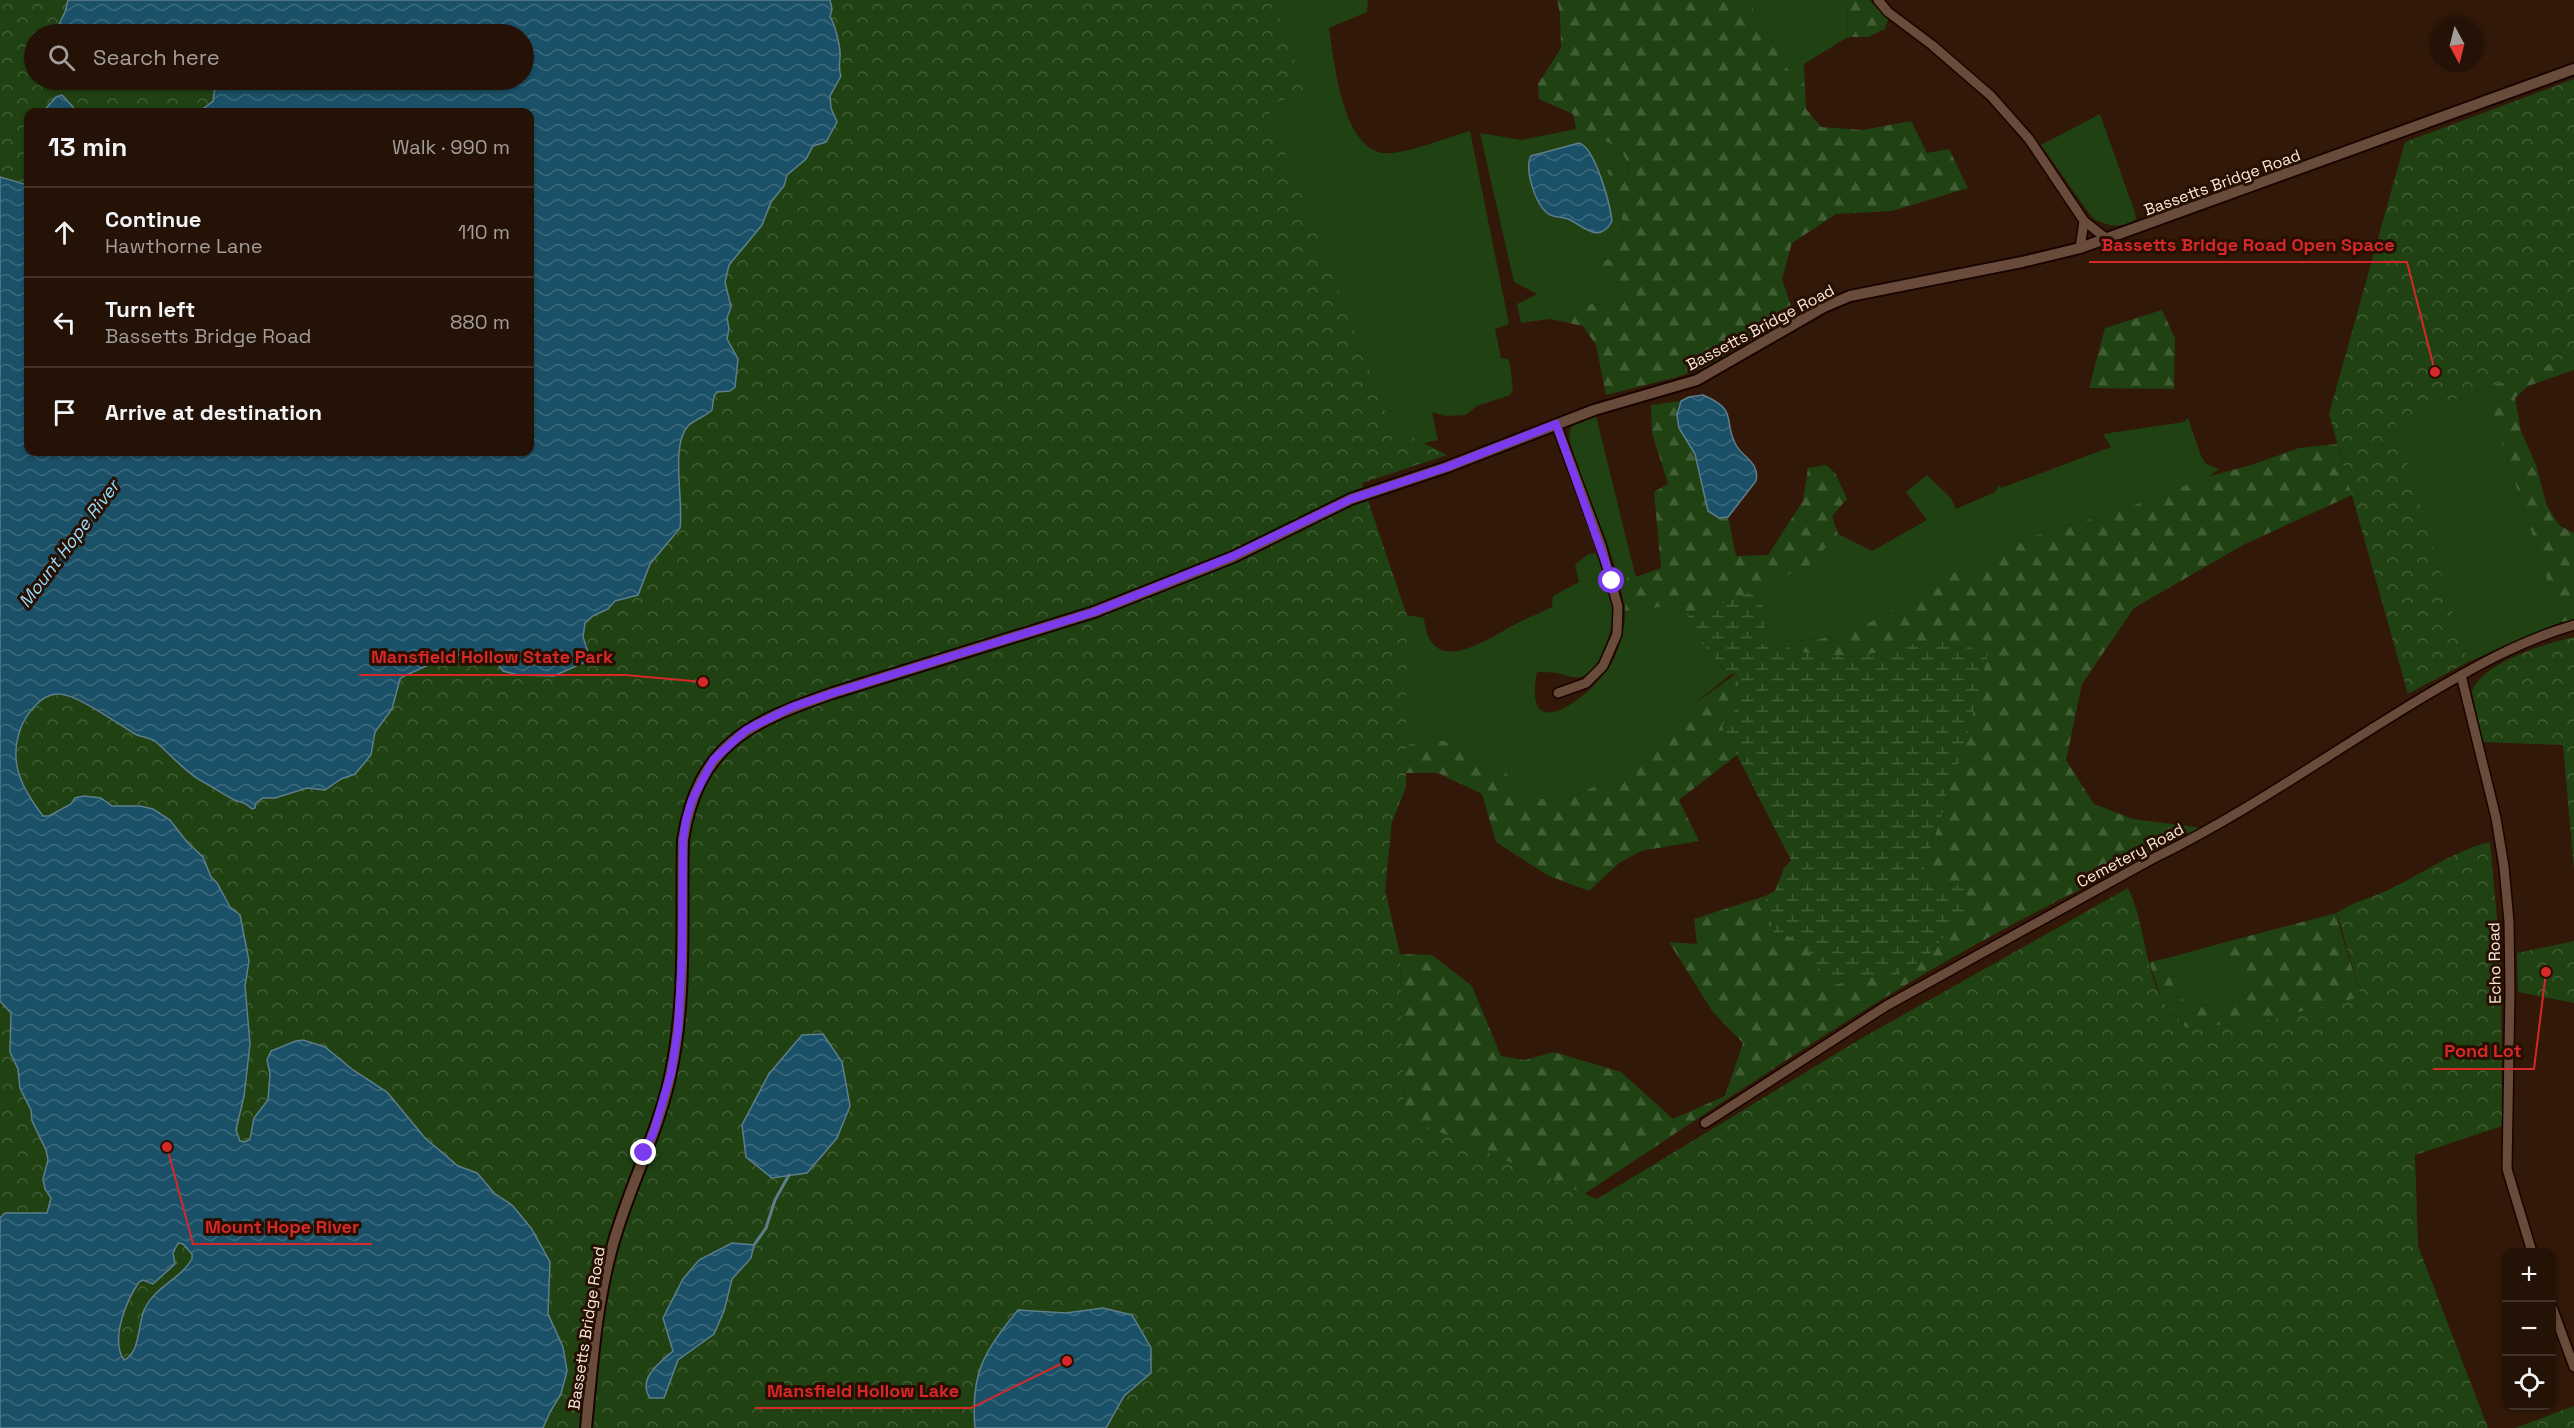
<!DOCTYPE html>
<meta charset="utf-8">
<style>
:root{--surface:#251206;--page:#312014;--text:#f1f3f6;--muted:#a39e9b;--line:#423228}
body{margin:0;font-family:"Space Grotesk",sans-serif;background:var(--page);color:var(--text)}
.controls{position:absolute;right:18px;bottom:18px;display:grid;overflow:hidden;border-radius:12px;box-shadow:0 2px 4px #0004}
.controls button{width:54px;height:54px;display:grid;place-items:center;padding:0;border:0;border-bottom:2px solid var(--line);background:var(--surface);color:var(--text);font:30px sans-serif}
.compass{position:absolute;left:2430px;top:18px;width:54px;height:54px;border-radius:50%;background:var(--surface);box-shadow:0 2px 4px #0004;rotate:173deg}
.stop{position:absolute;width:18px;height:18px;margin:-14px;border:4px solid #7c3aed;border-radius:50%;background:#fff}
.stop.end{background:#7c3aed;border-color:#fff;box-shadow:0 2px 6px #0008}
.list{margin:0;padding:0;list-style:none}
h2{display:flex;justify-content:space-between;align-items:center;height:78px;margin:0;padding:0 24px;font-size:26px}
h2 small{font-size:20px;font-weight:400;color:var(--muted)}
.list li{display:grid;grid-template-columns:39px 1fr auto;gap:18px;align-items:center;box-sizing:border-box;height:90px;padding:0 24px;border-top:2px solid var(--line)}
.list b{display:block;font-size:22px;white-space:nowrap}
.list p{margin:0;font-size:20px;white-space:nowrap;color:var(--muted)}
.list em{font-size:20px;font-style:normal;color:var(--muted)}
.icon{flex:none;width:33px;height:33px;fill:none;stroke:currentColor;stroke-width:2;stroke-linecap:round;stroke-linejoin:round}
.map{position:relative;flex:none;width:2574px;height:1428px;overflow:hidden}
.search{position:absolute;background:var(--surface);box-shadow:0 2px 4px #0004;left:24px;top:24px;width:510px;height:66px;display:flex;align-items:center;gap:15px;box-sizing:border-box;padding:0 21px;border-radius:33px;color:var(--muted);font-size:22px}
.panel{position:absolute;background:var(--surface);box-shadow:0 2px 4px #0004;left:24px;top:108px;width:510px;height:348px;border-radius:12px}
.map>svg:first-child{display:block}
</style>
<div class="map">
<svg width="2574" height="1428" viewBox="0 0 2574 1428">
<defs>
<pattern id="forest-firs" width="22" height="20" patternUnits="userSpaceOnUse" patternTransform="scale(1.5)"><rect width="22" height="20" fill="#204213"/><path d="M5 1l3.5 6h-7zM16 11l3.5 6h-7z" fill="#415d35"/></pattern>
<pattern id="wetland-marsh" width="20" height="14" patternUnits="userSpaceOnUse" patternTransform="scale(1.5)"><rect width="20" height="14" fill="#204213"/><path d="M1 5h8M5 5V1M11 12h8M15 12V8" fill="none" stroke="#415d35"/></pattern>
<pattern id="park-crowns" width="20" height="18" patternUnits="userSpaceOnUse" patternTransform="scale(1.5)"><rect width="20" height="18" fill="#204213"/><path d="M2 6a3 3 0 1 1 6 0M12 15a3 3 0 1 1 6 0" fill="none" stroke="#415d35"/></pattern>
<pattern id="water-waves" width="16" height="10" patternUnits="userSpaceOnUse" patternTransform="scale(1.5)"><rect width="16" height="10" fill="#1b5168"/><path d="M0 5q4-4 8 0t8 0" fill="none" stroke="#3d6a7d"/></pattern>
</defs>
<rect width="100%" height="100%" fill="#311808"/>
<g fill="#204213">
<path d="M 1178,0 L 1368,0 L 1367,12 L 1329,28 C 1334,60 1342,149 1384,153 C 1404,155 1449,137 1470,131 L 1509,324 L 1495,329 L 1501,358 L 1508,359 C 1512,367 1511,380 1513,390 L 1510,395 L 1477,406 L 1466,415 L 1446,416 L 1432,412 L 1438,440 L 1406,447 L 1391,426 Z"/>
<path d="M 1748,0 L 1847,0 L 1848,37 L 1804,64 L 1805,85 L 1790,73 Z"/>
<path d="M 2100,114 L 2135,213 L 2136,219 C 2125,228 2109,227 2096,220 C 2089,216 2050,156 2041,145 Z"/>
<path d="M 1576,129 C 1600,137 1633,147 1628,179 L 1614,168 L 1607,170 C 1618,205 1631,224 1616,259 L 1604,259 L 1592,270 L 1619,282 L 1620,293 L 1605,305 L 1590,304 L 1550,319 L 1521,323 L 1517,304 L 1537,294 L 1514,282 L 1480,133 L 1522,140 Z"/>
<path d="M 2574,355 L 2484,389 L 2561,622 L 2468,662 L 2394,422 Z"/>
<path d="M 1596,416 L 1632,562 L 1627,575 L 1625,613 L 1682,603 L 1721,666 L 1730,675 L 1690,707 L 1664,739 L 1606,781 L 1564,801 L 1551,801 L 1522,797 L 1515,791 L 1511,780 L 1418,742 L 1305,1016 L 1751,1305 L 822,717 L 1369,504 L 1406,615 L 1424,618 C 1430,679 1484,641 1514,625 C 1527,618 1540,613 1552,607 L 1553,596 L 1579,582 L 1575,565 L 1587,555 L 1595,553 C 1604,567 1611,590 1613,606 C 1615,624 1601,671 1583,676 C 1572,680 1566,674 1556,673 C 1550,672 1543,672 1537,672 C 1522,748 1587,699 1608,669 C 1618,655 1625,630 1625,613 C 1625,601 1620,588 1618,577 C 1605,529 1582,486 1569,438 L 1571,425 Z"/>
<path d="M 2188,418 L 2201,456 L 2206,464 L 2219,469 L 2210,476 L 2121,510 L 2030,537 L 1983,565 L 1946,574 L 1913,598 L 1856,630 L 1819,639 L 1758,644 L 1750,634 L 1775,622 L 1759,601 L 1755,589 L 1810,565 L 1838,534 L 1872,551 L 1927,520 L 1906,492 L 1927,475 L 1951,498 L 1956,509 L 1995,492 L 1999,485 L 2001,488 L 2111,447 L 2103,434 L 2184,422 Z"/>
<path d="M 2226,942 L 2227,956 L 2244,996 C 2216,1006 2202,1012 2175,995 L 2168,958 Z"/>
</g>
<g fill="url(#forest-firs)">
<path d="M 1557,0 L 1748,0 L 1790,73 L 1805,85 L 1806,109 L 1821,127 L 1862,130 L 1911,121 L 1927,153 L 1949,149 L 1968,188 L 1892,211 L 1836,214 L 1792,243 L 1782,279 L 1794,315 L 1718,363 L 1677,377 L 1606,395 L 1596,345 L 1583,326 L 1550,319 L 1590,304 L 1605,305 L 1620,293 L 1619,282 L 1592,270 L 1590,260 L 1616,259 C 1631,223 1618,204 1607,170 L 1614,168 L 1628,178 C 1634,148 1599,137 1576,129 L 1573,114 L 1539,99 L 1538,84 L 1561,48 L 1560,13 Z"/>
<path d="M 1847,0 L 1869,0 L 1888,19 L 1885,29 L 1868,37 L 1848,37 Z"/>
<path d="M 2162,310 L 2175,338 L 2174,389 L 2089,388 L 2105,328 Z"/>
<path d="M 2574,355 L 2574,370 L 2528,386 L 2515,398 L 2521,431 L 2536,465 L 2547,506 L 2560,526 L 2574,533 L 2574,620 L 2561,622 L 2484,389 Z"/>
<path d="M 1681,401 L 1678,406 L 1679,428 L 1695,454 L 1708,510 L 1719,518 L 1728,517 L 1736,556 L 1768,555 L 1803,501 L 1808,468 L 1826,465 L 1835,473 L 1847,499 L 1832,516 L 1838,534 L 1810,565 L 1727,602 L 1687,614 L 1682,603 L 1625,613 L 1627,575 L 1632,562 L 1636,577 L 1661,568 L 1654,492 L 1668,484 L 1652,433 L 1651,405 Z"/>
<path d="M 2337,444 L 2352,495 L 2243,545 L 2134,608 L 2082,684 L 2066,760 L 2094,804 L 2133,819 L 2202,828 C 2105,877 2006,925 1912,981 C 1801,1048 1693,1122 1584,1194 L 1404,1117 L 1400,954 L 1432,955 L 1472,986 L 1501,1056 L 1525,1060 L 1554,1052 L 1621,1072 L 1673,1119 L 1725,1096 L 1743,1043 L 1712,1011 L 1669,942 L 1697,944 L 1694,919 L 1765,896 L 1774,934 L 1800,938 L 1849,976 L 1894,977 L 1927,957 L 1964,913 L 1963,884 L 1938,887 L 1929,882 L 1924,868 L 1944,808 L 1947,786 L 1962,756 L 1940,638 L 1857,657 L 1797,652 L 1779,642 L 1819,639 L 1856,630 L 1913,598 L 1946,574 L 1983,565 L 2030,537 L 2121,510 L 2210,476 L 2251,465 L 2299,448 Z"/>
<path d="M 1737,673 C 1740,701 1742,706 1722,726 L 1737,755 L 1679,800 L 1699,841 L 1641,851 L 1619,863 L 1589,891 L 1547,875 L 1496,842 L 1482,794 L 1438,773 L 1406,773 L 1404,747 L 1418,742 L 1444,741 L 1501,766 L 1511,780 L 1515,791 L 1522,797 L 1564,801 L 1606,781 L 1664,739 L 1690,707 Z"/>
<path d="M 2337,913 L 2339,925 L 2361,997 L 2259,1022 L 2186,1028 L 2162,1000 L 2149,962 L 2168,958 L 2175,995 C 2202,1012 2216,1006 2244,996 L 2227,956 L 2226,942 Z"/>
</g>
<path fill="url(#wetland-marsh)" d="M 1755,589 L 1759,601 L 1775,622 L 1750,634 L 1758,644 L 1779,642 L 1797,652 L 1857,657 L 1940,638 L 1988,654 L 1962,756 L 1947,786 L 1944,808 L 1924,868 L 1929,882 L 1938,887 L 1963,884 L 1967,894 L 1964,913 L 1927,957 L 1894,977 L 1849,976 L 1843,983 L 1830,986 L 1800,938 L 1774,934 L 1765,896 L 1775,891 L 1784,868 L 1791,860 L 1722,726 C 1741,706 1740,701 1737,673 L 1730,675 L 1697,638 L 1687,614 L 1727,602 Z"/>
<g fill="url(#park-crowns)" fill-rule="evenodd">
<path d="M 0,0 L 1273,0 L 1306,91 L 1267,106 L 1391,426 L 1447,455 L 1362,483 L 1407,616 L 1406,787 L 1392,822 L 1385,890 L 1400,954 L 1404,1117 L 1597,1199 L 1862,1038 L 2128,888 C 2145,923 2144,965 2162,999 C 2168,1010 2179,1019 2186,1028 L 2259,1022 L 2361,997 L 2337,913 C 2352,902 2371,898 2388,890 C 2422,874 2453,851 2490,842 L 2501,963 L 2502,1126 L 2415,1155 L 2418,1246 L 2488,1428 L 0,1428 ZM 34,34 L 524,34 L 524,80 L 34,80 ZM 28,112 L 530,112 L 530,452 L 28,452 Z"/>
<path d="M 2574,79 L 2574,355 L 2395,422 L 2468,662 L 2408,694 L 2329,414 L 2405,142 Z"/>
<path d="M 2574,637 L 2574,869 L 2563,745 L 2482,742 L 2472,692 C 2480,663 2547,643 2574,637 Z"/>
<path d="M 2574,941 L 2574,1003 L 2518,992 L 2517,953 Z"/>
<path d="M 2574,1406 L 2574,1428 L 2515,1428 Z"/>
</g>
<g fill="url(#water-waves)" stroke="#5e7e8b" stroke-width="1.5" fill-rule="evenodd">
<path d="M 68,0 L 830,0 L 832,9 L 830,17 C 834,21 841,48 840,56 C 840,64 838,68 841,76 L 830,96 L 831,108 L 837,122 L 826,142 L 813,146 L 806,159 L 787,175 L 784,186 L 771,202 L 762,225 L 729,265 L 725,282 L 731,307 L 727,318 L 729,329 L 727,339 L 738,359 L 735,387 L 730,391 L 717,392 L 714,396 L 712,410 C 705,417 695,419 688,426 C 670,445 684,502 680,528 L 650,564 L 638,595 L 615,601 L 608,609 L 593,616 L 585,623 L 583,637 L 589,655 L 583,663 L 554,676 L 518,675 L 503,671 L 492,657 L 475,651 L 442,659 L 404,676 L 400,679 L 392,709 L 375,732 L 371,755 L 355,774 L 341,779 L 325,790 L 307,788 L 275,798 L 263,798 L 256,803 L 255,808 L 252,809 C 246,803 244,803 237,801 C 227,797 215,788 205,783 C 187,774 171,755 156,742 C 151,738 141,737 135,734 C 118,724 77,694 59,694 C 40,693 24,717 19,733 C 9,766 24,791 43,816 L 49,816 L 71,804 L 75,798 L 84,796 L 101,798 L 112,806 L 140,806 L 153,809 L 170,820 L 187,842 L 203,857 L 211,877 L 217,883 L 230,907 L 240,915 L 249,961 L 245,986 L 250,1044 L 244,1096 L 236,1130 L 240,1141 L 245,1142 L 250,1139 L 254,1118 L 268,1100 L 270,1073 L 267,1060 L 271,1051 L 296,1041 L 303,1040 L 325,1047 L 353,1070 L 387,1092 L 425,1138 L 458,1166 L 477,1173 L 495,1194 L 512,1205 L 531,1228 L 550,1262 L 548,1314 L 563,1347 L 567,1371 L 561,1394 L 550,1412 L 543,1428 L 0,1428 L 0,1218 L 5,1213 L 47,1213 L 51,1198 L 45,1189 L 43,1179 L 48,1160 L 46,1150 L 32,1121 L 31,1110 L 20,1088 L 18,1069 L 10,1052 L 11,1013 L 0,1001 L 0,177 L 28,185 L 28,452 L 530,452 L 530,112 L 199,112 L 213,101 L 216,80 L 524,80 L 524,34 L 54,34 L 65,12 ZM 178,1243 L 183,1244 L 192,1254 L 192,1259 C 180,1280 155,1286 144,1310 C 138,1324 140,1354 124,1360 C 110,1340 126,1301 139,1282 L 143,1280 L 153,1284 L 175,1264 L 173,1253 Z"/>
<path d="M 62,95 L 73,107 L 74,112 L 43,112 L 56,97 Z"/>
<path d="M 1579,143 C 1595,147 1610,204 1612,221 C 1599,246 1581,224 1568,219 C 1561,216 1553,219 1546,212 C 1535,202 1524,169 1531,156 Z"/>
<path d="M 1703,395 C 1740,411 1722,420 1736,445 C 1743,458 1760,462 1756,481 L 1728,517 L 1719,518 L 1708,511 L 1695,454 L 1679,428 L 1677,415 L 1681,401 L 1689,397 Z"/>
<path d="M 823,1034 L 842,1062 L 850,1106 L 837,1138 L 807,1173 L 772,1178 L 746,1157 L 742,1125 L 769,1074 L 802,1035 Z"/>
<path d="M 732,1243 L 754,1245 L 751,1258 L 732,1279 L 724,1311 L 714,1334 L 678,1360 L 664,1398 L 650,1398 C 637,1379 659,1363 673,1351 L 663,1318 L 683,1279 L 699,1260 Z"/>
<path d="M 1103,1308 L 1132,1315 L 1151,1348 L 1151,1373 L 1124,1396 L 1106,1428 L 975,1428 C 970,1372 985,1351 1018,1310 L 1066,1313 Z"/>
</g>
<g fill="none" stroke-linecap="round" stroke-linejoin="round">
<path stroke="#5e7e8b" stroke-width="3" d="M 754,1245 L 766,1228 L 775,1200 L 789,1175"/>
<g stroke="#180300" stroke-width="12">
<g id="minor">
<path d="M 1878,0 L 1888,12 L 1932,45 L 1991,96 L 2029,139 L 2084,221 L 2107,239"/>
<path d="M 2080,248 L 2084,221"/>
<path d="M 1556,424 L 1601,545 L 1618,607 L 1617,634 L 1603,666 L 1586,683 L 1558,693"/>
<path d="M 2461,675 L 2496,818 L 2504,867 L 2509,922 L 2510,991 L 2507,1169 L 2532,1252"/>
<path d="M 1705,1123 L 1886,1006 L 2152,859 C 2249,812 2337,748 2430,693 C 2476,666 2522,640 2574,625"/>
<path d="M 2552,1307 L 2574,1367"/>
</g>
</g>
<g stroke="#180300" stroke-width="14">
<path id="tertiary" d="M 586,1428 C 592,1368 596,1306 612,1248 C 628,1188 659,1132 671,1072 C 687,996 681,917 683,840 C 698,745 749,722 833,693 L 1094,612 L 1233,557 L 1351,499 L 1447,467 L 1594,410 L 1697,380 L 1824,307 L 1850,296 L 2022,262 L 2080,248 L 2574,69"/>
</g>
<use href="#minor" stroke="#684b3a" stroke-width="9"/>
<use href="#tertiary" stroke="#684b3a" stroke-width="10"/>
</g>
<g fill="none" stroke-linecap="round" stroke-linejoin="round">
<path stroke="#7c3aed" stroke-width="8" d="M 644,1153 L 654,1131 L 671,1073 L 678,1030 L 682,957 L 683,840 L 686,820 L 692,800 L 713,760 L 746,730 L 792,707 L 833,693 L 1094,612 L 1233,556 L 1351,499 L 1447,467 L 1556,424 L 1612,581"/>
</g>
<g text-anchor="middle" stroke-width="6" stroke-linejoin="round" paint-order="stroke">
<g font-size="16" fill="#fae8dd" stroke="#270f02">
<text transform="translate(2222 182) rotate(-20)" y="6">Bassetts Bridge Road</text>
<text transform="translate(1760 327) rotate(-28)" y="6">Bassetts Bridge Road</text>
<text transform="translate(2130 855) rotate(-28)" y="6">Cemetery Road</text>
<text transform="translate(2494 963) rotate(-91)" y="6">Echo Road</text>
<text transform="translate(586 1328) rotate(-81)" y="6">Bassetts Bridge Road</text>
</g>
<g font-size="18" font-style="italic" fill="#94dcfd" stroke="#270f02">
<text transform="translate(69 544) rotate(-53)" y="6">Mount Hope River</text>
</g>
</g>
<path fill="none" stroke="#d62828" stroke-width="2" d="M2435 372L2407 262H2089M703 682L625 675H359M2546 972L2534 1069H2433M167 1147L193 1244H372M1067 1361L971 1408H755"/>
<g fill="#d62828" stroke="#270f02" stroke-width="2">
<circle cx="2435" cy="372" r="6"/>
<circle cx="703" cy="682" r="6"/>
<circle cx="2546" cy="972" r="6"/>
<circle cx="167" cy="1147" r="6"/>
<circle cx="1067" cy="1361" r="6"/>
</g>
<g font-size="18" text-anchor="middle" font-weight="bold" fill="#d62828" stroke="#270f02" stroke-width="6" stroke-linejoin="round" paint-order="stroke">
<text x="2248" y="251">Bassetts Bridge Road Open Space</text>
<text x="492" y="663">Mansfield Hollow State Park</text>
<text x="2483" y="1057">Pond Lot</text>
<text x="282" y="1233">Mount Hope River</text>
<text x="863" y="1397">Mansfield Hollow Lake</text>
</g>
</svg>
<div class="controls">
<button>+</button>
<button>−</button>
<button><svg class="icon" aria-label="locate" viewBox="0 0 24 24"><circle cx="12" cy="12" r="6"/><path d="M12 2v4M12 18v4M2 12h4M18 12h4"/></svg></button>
</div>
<svg class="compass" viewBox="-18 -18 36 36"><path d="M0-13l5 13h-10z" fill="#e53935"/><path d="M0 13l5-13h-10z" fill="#a39e9b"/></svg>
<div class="stop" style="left:1612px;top:581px"></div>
<div class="stop end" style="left:644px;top:1153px"></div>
<div class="search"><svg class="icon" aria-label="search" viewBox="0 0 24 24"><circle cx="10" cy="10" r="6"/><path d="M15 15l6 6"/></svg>Search here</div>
<section class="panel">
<h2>13 min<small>Walk · 990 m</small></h2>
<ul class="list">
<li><svg class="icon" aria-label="ahead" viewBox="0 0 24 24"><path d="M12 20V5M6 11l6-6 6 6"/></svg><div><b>Continue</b><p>Hawthorne Lane</p></div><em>110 m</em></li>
<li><svg class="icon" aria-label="left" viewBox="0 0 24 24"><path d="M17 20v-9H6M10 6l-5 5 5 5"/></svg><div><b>Turn left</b><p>Bassetts Bridge Road</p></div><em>880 m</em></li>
<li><svg class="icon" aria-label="arrive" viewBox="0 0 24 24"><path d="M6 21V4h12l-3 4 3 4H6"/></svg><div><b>Arrive at destination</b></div></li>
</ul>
</section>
</div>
